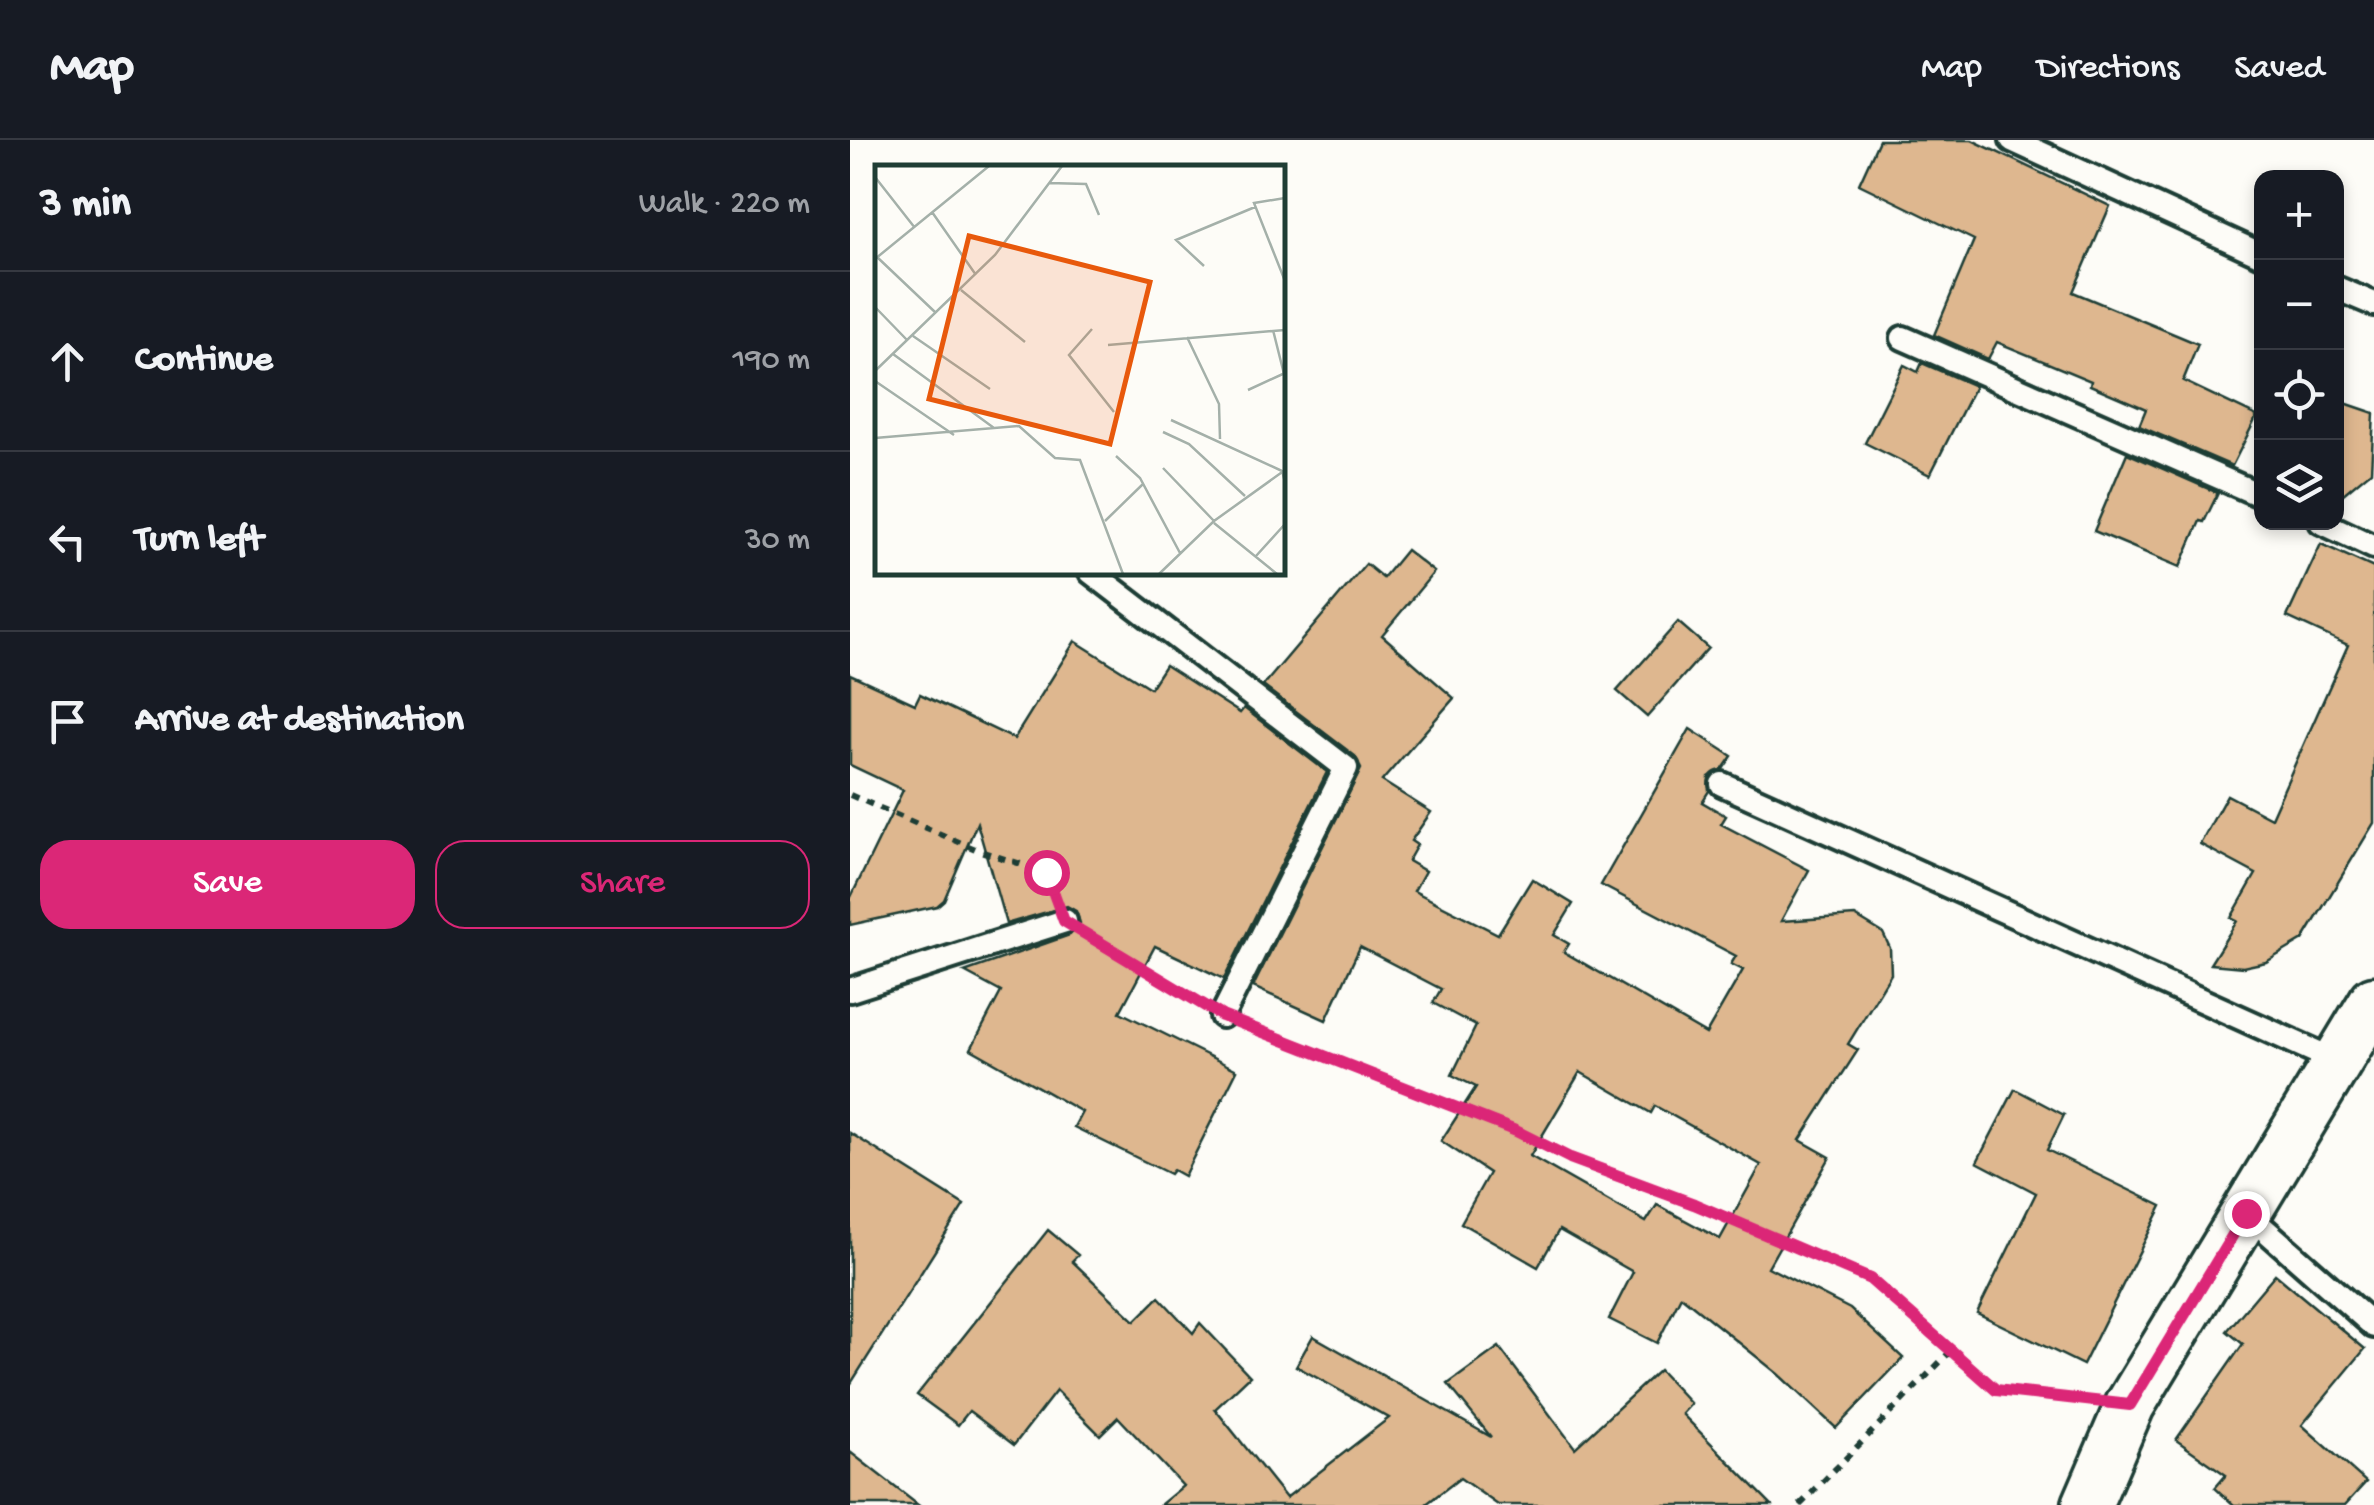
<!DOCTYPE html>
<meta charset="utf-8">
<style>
:root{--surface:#171b24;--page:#20242c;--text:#f1f3f6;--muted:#9ea1a6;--line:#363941;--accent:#db2777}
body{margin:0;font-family:"Gochi Hand",sans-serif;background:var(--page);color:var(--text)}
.controls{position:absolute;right:30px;top:30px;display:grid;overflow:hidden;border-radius:20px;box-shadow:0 5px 15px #0003}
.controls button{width:90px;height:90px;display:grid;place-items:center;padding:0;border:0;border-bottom:2px solid var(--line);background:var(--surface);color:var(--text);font:50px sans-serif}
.stop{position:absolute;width:30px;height:30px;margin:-22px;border:8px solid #db2777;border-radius:50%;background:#fff}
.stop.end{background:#db2777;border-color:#fff;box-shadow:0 2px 10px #0008}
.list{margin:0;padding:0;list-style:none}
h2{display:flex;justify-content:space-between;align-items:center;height:130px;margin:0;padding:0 40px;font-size:42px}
h2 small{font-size:32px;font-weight:400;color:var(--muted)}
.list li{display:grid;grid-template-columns:65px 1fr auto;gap:30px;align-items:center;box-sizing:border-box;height:180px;padding:0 40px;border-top:2px solid var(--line)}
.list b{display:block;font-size:38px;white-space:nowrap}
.list em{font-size:32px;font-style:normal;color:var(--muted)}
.actions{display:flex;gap:20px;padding:30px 40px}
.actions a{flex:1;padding:22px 0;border:2px solid var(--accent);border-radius:30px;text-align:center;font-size:35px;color:var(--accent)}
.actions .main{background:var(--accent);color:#fff}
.icon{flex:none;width:55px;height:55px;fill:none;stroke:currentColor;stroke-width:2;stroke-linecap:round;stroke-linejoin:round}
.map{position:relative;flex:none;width:1524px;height:1365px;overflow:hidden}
header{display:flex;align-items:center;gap:60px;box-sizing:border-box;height:140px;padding:0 50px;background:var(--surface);border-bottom:2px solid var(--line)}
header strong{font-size:48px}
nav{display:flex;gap:55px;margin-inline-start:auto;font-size:35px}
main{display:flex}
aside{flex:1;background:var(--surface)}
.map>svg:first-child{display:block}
</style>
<header>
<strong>Map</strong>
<nav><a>Map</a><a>Directions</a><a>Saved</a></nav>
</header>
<main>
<aside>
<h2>3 min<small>Walk · 220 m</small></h2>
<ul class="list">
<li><svg class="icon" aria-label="ahead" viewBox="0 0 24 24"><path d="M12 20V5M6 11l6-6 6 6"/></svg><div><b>Continue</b></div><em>190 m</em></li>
<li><svg class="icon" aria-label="left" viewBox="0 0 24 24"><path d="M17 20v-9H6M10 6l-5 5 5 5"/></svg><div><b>Turn left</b></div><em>30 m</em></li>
<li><svg class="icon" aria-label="arrive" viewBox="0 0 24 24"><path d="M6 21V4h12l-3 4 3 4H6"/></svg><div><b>Arrive at destination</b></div></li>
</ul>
<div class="actions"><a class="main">Save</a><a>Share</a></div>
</aside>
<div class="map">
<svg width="1524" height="1365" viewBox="0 0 1524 1365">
<rect width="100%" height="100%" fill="#fdfcf7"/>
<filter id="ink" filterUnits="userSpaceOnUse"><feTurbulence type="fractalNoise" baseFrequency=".01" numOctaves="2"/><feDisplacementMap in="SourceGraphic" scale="20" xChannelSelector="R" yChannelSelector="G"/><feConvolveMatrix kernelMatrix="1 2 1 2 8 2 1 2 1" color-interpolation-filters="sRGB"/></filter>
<g filter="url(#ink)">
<g fill="#deb78f" stroke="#1f3d34" stroke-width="2.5" fill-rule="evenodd">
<path d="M 1029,0 L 1122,0 L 1260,66 L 1223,152 L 1348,204 L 1333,241 L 1407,276 L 1382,326 L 1289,286 L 1296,269 L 1240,245 L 1241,241 L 1147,202 L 1138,219 L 1084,195 L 1124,100 L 1009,44 Z"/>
<path d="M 1072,223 L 1125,246 L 1080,335 L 1015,303 L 1054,225 L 1068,232 Z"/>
<path d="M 1486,260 L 1524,273 L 1521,331 L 1486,360 Z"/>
<path d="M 1277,313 L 1368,353 L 1354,382 L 1350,381 L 1330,427 L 1244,391 Z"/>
<path d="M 1471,404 L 1524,428 L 1524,683 L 1453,800 L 1416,822 L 1393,827 L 1360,824 L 1387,781 L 1381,778 L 1406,734 L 1350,704 L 1377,655 L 1421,678 L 1498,505 L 1437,477 Z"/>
<path d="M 556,410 L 584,432 L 532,495 L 604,558 L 532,641 L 581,672 L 561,701 L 567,705 L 558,721 L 575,731 L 564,751 L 648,794 L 682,739 L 723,764 L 704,795 L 719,804 L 714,812 L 856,894 L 893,830 L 881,824 L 886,816 L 751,745 L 840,589 L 882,616 L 873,629 L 859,637 L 859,651 L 852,662 L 876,676 L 871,684 L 959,730 L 931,781 L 1005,776 L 1033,793 L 1040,808 L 1041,834 L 998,904 L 1008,910 L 950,1000 L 980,1017 L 918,1127 L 1000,1169 L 1053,1218 L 986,1288 L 928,1234 L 831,1156 L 807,1203 L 759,1179 L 783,1132 L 709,1090 L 688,1127 L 611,1083 L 639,1033 L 591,1001 L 626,947 L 602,935 L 626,886 L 583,863 L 591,849 L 510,807 L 476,880 L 403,847 L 511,629 L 505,616 L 413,546 L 516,424 L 533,438 ZM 730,932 L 801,973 L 805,966 L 911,1025 L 870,1099 L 807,1065 L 796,1082 L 680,1016 Z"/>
<path d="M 828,482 L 858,508 L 797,577 L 767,551 Z"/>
<path d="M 225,501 L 300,548 L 315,525 L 390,573 L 394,568 L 477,632 L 374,839 L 305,806 L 270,872 L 387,930 L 334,1036 L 323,1030 L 320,1034 L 224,987 L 232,972 L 121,909 L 151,852 L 114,832 L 220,795 L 230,783 L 226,771 L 217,766 L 156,784 L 127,683 L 94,760 L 87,766 L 0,785 L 0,759 L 53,650 L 0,625 L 0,534 L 65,564 L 70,554 L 164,599 Z"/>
<path d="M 1165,949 L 1214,975 L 1197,1010 L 1312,1066 L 1233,1225 L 1127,1173 L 1186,1053 L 1127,1022 Z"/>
<path d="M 0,993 L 114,1065 L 0,1245 Z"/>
<path d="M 198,1090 L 228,1115 L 222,1121 L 285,1181 L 309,1157 L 343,1193 L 350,1183 L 400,1236 L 365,1269 L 436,1358 L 539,1278 L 446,1226 L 463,1196 L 641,1297 L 598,1244 L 649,1207 L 725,1308 L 809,1230 L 841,1264 L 832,1274 L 922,1365 L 648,1365 L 610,1338 L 575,1365 L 310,1365 L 333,1346 L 268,1277 L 250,1295 L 206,1251 L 164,1305 L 119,1271 L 108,1285 L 67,1255 Z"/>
<path d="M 1425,1134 L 1515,1209 L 1452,1285 L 1516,1342 L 1495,1365 L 1384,1365 L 1365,1348 L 1376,1335 L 1326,1300 L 1393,1204 L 1377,1191 Z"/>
<path d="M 0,1312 L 68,1365 L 0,1365 Z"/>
</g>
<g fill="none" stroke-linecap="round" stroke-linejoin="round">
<g stroke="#1f3d34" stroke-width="30">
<g id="service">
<path d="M 1162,0 L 1412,115"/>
<path d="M 1486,148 L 1524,164"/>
<path d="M 1053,198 L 1412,356"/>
<path d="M 1471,382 L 1524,407"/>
<path d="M 241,432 L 496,628 L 372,876"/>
<path d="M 872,644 L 1484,920"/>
<path d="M 0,850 L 215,781"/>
<path d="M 1396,1073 L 1524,1186"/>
</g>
</g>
<g stroke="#1f3d34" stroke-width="55">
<path id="minor" d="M 1237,1365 L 1280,1265 L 1524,861"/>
</g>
<g stroke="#1f3d34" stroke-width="6" stroke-dasharray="8 8" stroke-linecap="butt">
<path d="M 0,655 L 130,711 L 196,732 L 204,754"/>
<path d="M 243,798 L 344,858"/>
<path d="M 404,888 L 666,991 L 719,1017 L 844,1064 L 1020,1139 L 1146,1250 L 1234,1260"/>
<path d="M 950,1365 L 1100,1212"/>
</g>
<use href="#service" stroke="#fdfcf7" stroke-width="22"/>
<use href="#minor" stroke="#fdfcf7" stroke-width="48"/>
</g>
</g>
<g fill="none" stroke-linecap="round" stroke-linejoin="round" filter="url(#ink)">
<path stroke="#db2777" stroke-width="12" d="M 196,732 L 214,781 L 372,876 L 666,991 L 720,1018 L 844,1064 L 1020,1139 L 1146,1250 L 1280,1265 L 1396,1073"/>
</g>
<g transform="translate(25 25)">
<rect width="410" height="410" fill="#fdfcf7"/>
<path fill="none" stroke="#a4b0a9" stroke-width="2.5" d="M 0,12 L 40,63M 174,18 L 211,19 L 224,50M 410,33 L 379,38 L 410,116M 57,47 L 101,110M 2,92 L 61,148M 0,94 L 114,1M 329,101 L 301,75 L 380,42M 86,125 L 150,177M 0,142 L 32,175M 217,164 L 194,190 L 239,247M 398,165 L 410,213M 38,171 L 115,224M 312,172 L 344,239 L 345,274M 233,180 L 410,165M 18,189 L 119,263M 0,206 L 120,90 L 187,1M 0,216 L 79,270M 373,225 L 410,208M 296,255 L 407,306 L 410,317M 288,267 L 314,279 L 370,331M 0,273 L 144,261 L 180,293 L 205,295 L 248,409M 241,291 L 265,313 L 305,388M 288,303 L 339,356M 230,356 L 268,319M 339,358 L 402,409M 381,391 L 410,359M 284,409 L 339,356 L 410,305"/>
<path fill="#e8590c" fill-opacity="0.15" stroke="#e8590c" stroke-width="5" d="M 94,71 L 275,117 L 235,279 L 54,234 Z"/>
<rect width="410" height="410" fill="none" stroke="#1f3d34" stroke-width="5"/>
</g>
</svg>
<div class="controls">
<button>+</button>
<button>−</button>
<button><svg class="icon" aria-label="locate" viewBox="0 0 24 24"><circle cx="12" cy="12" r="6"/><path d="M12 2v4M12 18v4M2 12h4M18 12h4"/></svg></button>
<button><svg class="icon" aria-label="layers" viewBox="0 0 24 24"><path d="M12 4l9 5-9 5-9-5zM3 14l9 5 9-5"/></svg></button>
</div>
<div class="stop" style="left:196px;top:732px"></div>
<div class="stop end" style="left:1396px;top:1073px"></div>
</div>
</main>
